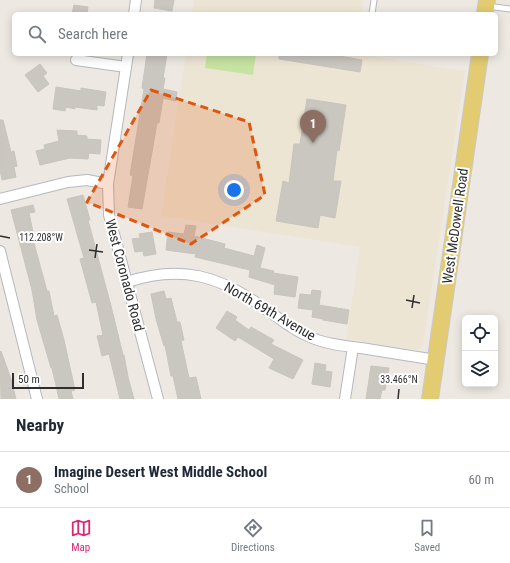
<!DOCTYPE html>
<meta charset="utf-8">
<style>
:root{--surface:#fff;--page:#f2f2f3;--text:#1f2937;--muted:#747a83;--line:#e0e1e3;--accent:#db2777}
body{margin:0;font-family:"Roboto Condensed",sans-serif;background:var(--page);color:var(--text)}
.controls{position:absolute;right:12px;bottom:12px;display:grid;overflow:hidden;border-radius:6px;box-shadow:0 2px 10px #0003}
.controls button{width:36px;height:36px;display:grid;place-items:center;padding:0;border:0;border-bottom:1px solid var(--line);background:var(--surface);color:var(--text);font:20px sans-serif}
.scale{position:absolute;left:12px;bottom:10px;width:72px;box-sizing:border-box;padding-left:4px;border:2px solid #2e2e2e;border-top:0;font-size:11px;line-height:14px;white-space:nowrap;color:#2e2e2e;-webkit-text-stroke:3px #fff;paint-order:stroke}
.you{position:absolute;left:234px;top:190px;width:14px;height:14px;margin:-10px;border:3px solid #fff;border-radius:50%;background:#1a73e8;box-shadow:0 0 0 6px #1a73e833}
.badge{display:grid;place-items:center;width:26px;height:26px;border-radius:50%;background:var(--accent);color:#fff;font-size:13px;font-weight:700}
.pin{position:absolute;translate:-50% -33px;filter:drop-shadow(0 1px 2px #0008)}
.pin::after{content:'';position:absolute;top:21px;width:14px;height:12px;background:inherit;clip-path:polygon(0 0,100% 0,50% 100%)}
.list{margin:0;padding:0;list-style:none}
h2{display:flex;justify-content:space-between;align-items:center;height:52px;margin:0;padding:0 16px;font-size:17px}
h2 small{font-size:13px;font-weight:400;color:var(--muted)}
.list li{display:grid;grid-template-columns:26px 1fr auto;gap:12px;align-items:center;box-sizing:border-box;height:56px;padding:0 16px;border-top:1px solid var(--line)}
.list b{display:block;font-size:15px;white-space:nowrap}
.list p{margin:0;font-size:13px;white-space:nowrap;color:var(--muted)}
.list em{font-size:13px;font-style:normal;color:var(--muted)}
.icon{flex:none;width:22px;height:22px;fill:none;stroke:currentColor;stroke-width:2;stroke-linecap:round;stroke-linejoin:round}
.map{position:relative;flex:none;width:510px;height:399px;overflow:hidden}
.search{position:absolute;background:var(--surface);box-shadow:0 2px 10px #0003;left:12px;right:12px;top:12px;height:44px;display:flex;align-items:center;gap:10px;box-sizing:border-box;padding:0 14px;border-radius:6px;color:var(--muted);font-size:15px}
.sheet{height:108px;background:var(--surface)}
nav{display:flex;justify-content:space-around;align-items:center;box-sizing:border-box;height:56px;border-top:1px solid var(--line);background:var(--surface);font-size:11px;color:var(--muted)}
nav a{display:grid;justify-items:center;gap:2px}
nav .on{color:var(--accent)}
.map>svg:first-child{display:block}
</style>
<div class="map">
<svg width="510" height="399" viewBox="0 0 510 399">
<rect width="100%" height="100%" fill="#ede9e2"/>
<g fill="#ede5d4">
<path d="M 194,0 L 363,0 L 361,14 L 192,14 Z"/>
<path d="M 186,54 L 357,54 L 465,71 L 423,345 L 420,348 L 416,350 L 346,339 L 360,247 L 161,216 Z"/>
</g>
<path fill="#c6e3a2" d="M 207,54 L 256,54 L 253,75 L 205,68 Z"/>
<g fill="#cac7c0" stroke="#c9c5bc">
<path d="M 155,0 L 174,0 L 172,11 L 154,8 Z"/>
<path d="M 74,5 L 88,7 L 87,14 L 72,14 Z"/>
<path d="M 147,54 L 167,54 L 163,78 L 165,78 L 163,89 L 177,92 L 176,101 L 163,98 L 159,123 L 157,123 L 142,209 L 128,207 L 133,176 L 130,175 L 144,89 L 142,88 Z"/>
<path d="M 279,54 L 328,54 L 362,60 L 360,72 L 279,59 Z"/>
<path d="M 40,64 L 47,73 L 43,76 L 49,84 L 38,92 L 25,75 Z"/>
<path d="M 56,87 L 81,91 L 81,88 L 106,92 L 104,106 L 97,105 L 97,110 L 75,107 L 75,109 L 66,107 L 65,111 L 53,109 Z"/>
<path d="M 307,99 L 346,105 L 339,151 L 337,150 L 333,181 L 341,181 L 335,218 L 320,215 L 318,228 L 276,221 L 283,181 L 289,183 L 294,144 L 300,144 Z"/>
<path d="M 0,120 L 3,120 L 11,152 L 14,151 L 17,166 L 14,167 L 16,177 L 2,180 L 0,170 Z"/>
<path d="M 57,130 L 77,131 L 77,135 L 87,136 L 87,139 L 101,140 L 100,154 L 89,153 L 88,159 L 70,158 L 40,165 L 36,151 L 45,149 L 44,145 L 59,141 Z"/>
<path d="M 83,195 L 90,220 L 88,220 L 111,306 L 123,355 L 124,355 L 128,377 L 134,399 L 120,399 L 109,354 L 102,356 L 97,336 L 103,335 L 96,302 L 92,303 L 80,259 L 84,258 L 67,199 Z"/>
<path d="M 33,205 L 35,212 L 29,213 L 33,232 L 31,232 L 47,291 L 49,291 L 54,316 L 57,315 L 64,340 L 75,390 L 71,391 L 73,399 L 59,399 L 52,368 L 51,368 L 37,320 L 32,290 L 11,210 Z"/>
<path d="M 186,225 L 196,226 L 194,236 L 225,244 L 224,248 L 254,256 L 257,245 L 265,248 L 260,268 L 274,271 L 273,273 L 298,277 L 295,297 L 274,294 L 275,285 L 249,277 L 250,270 L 195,257 L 196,254 L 166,250 L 168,232 L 184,234 Z"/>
<path d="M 152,232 L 156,254 L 144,256 L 143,251 L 135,252 L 132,239 L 140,238 L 139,234 Z"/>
<path d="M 312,290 L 321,291 L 319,305 L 349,310 L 347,324 L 323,320 L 323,319 L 312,317 L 313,310 L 298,308 L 300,294 L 311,295 Z"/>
<path d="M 164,291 L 166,299 L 171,298 L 177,322 L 180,322 L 184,340 L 181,341 L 189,378 L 196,377 L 201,399 L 178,399 L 173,376 L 171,376 L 165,345 L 164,346 L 156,319 L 151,294 Z"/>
<path d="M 227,311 L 237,317 L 235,320 L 249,330 L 251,327 L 274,340 L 271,344 L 303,360 L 293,379 L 269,368 L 274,359 L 238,337 L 235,341 L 216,328 Z"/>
<path d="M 1,351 L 11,379 L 16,399 L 1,399 L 0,352 Z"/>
<path d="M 315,363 L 326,365 L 325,371 L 332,372 L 330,387 L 312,384 Z"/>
<path d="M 371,366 L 389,368 L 385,390 L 382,390 L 380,399 L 366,399 Z"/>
</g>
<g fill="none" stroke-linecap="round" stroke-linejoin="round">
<g stroke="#b6b8c0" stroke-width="7">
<g id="service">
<path d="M 487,6 L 510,9"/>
<path d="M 372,14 L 374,0"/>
</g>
</g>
<g stroke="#b6b8c0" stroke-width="12">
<g id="minor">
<path d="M 134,14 L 136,0"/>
<path d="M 128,54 L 108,184 L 109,215 L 158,399"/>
<path d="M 76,60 L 126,67"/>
<path d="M 0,199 L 68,182 L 87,180 L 108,184"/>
<path d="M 0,251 L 37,399"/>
<path d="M 127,282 C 181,264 220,276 264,308 C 278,317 292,330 308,336 C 324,344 344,346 361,348 C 386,352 411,356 436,360"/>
<path d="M 345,399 L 353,347"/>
</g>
</g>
<g stroke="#c9c9c9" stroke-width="18">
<g id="primary">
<path d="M 485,14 L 487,0"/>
<path d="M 430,399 L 480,54"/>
</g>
</g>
<use href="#service" stroke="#fff" stroke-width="5"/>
<use href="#minor" stroke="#fff" stroke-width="10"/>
<use href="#primary" stroke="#e3cb72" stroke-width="16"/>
</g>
<path fill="#df570e" fill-opacity="0.2" stroke="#df570e" stroke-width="3" stroke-dasharray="8 5" stroke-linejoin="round" d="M 151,90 L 249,122 L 265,195 L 191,244 L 87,202 Z"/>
<path fill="none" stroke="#2e2e2e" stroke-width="1.5" d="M 0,236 L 10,238M 89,250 L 103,252M 95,258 L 97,244M 406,300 L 420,303M 412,308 L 414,295M 398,399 L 399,389"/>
<g text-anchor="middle" stroke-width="4" stroke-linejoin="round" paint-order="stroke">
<g font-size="14" fill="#2e2e2e" stroke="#fff">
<text transform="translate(455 226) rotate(-82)" y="5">West McDowell Road</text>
<text transform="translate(125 275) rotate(75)" y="5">West Coronado Road</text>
<text transform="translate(270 311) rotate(30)" y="5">North 69th Avenue</text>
</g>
</g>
<g font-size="10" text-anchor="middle" fill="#2e2e2e" stroke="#fff" stroke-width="4" stroke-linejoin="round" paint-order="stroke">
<text x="41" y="241">112.208°W</text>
<text x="399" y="383">33.466°N</text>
</g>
</svg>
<div class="controls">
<button><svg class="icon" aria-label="locate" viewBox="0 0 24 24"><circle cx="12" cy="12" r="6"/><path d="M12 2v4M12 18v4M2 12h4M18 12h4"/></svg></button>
<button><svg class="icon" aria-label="layers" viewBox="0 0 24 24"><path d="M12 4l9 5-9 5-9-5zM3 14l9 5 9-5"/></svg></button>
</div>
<div class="scale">50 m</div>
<div class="you"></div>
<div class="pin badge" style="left:313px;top:143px;background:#8d6e63">1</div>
<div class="search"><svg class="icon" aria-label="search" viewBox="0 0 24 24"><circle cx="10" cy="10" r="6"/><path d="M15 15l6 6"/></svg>Search here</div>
</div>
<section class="sheet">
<h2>Nearby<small></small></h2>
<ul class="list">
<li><span class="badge" style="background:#8d6e63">1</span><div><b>Imagine Desert West Middle School</b><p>School</p></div><em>60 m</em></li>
</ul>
</section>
<nav>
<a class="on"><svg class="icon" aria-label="map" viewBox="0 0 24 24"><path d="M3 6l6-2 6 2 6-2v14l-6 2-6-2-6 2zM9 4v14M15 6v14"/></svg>Map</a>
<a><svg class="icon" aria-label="directions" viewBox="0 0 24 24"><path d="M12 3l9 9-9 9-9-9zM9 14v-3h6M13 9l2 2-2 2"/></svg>Directions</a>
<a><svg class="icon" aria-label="saved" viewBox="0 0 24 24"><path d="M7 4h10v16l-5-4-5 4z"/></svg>Saved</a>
</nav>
